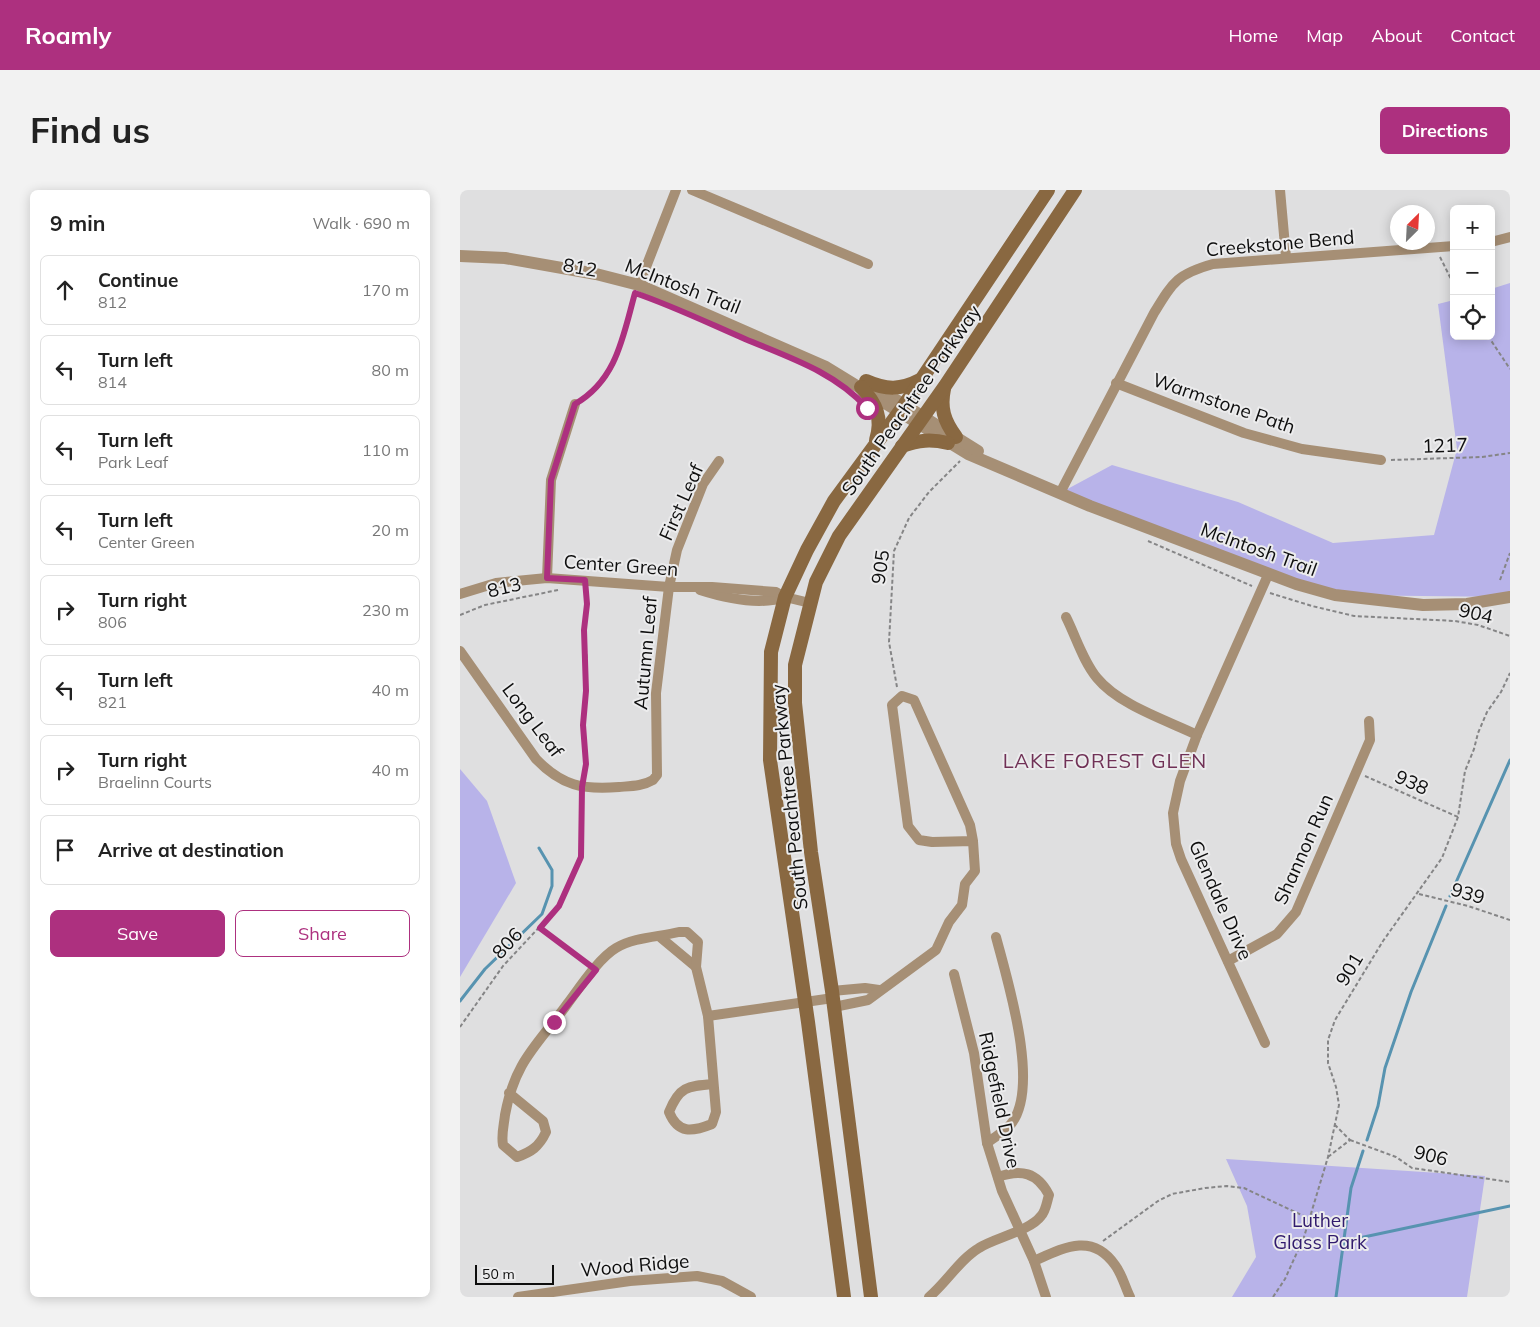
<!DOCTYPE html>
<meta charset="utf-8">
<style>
:root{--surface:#fff;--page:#f2f2f2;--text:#222;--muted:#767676;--line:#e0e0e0;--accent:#ad307f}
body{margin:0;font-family:Mulish,sans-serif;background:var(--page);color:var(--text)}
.controls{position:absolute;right:15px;top:15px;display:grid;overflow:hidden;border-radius:8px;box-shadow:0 2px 12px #0003}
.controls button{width:45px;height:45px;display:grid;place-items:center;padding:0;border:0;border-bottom:1px solid var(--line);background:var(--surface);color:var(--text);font:25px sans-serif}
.compass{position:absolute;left:930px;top:15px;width:45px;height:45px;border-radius:50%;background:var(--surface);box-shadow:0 2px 12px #0003;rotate:24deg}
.scale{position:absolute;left:15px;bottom:12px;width:79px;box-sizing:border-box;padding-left:5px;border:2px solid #0e0e0e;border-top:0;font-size:14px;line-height:18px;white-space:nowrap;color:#0e0e0e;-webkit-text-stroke:4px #ececed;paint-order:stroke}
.stop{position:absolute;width:15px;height:15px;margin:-11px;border:4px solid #ad307f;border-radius:50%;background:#fff}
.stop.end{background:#ad307f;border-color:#fff;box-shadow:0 1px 5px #0008}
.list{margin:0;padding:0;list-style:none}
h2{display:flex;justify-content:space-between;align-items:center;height:65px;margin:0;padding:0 20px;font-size:21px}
h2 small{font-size:16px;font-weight:400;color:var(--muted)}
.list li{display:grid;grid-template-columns:32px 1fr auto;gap:15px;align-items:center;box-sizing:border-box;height:70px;margin:0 10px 10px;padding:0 10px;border:1px solid var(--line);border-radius:8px}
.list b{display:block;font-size:19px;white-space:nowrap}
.list p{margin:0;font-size:16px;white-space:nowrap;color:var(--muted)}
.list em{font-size:16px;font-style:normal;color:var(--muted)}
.actions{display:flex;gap:10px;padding:15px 20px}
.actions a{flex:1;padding:11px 0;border:1px solid var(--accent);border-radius:8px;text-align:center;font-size:18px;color:var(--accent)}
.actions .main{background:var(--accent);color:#fff}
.icon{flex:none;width:28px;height:28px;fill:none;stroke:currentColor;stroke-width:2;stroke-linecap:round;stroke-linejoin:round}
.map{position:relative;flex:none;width:1050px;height:1107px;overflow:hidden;border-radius:8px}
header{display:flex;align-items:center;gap:30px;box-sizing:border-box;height:70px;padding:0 25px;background:var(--accent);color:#fff}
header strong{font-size:24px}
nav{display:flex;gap:28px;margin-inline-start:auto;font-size:18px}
.intro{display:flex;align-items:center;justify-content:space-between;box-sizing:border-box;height:120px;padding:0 30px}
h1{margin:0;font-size:35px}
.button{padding:12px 22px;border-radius:8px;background:var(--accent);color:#fff;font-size:18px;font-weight:700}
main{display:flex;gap:30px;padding:0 30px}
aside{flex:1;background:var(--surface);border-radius:8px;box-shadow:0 2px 12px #0003}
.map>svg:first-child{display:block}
</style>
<header>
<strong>Roamly</strong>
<nav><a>Home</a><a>Map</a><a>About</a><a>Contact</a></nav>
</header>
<div class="intro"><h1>Find us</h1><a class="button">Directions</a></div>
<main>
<aside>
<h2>9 min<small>Walk · 690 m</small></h2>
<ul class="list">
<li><svg class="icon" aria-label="ahead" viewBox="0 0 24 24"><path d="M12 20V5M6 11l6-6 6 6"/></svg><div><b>Continue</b><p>812</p></div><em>170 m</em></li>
<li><svg class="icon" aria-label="left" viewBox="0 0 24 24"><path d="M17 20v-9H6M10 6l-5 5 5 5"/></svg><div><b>Turn left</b><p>814</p></div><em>80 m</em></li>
<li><svg class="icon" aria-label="left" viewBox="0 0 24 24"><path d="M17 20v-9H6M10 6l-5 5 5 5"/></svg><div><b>Turn left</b><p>Park Leaf</p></div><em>110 m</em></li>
<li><svg class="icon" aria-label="left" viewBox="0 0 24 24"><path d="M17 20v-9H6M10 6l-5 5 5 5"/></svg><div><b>Turn left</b><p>Center Green</p></div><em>20 m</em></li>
<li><svg class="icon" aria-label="right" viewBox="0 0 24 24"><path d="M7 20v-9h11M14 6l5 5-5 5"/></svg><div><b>Turn right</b><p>806</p></div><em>230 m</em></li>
<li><svg class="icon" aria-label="left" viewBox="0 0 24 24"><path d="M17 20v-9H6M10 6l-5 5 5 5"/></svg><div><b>Turn left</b><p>821</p></div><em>40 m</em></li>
<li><svg class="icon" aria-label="right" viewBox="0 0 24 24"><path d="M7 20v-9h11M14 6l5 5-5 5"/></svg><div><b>Turn right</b><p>Braelinn Courts</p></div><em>40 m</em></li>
<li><svg class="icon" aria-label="arrive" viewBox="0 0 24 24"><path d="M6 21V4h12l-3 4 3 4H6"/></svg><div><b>Arrive at destination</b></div></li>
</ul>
<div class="actions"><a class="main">Save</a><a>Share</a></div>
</aside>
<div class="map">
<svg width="1050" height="1107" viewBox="0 0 1050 1107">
<rect width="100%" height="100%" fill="#dfdfe0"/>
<g fill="#b8b3e9">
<path d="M 1050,93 L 1050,407 L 875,405 L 600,303 L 652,275 L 778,312 L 873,353 L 974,345 L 997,259 L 978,114 L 994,110 L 994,146 L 1031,146 L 1031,99 Z"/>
<path d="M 0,579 L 27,611 L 56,693 L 0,787 Z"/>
<path d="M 766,969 L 1025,986 L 1007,1107 L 772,1107 L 796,1067 L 787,1016 Z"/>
</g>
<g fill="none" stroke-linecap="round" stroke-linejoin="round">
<g stroke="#5793b0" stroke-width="3">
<path d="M 990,706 L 1050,570"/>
<path d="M 0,811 L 25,779 L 82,724 L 92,696 L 92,680 L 79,658"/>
<path d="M 907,950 L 918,916 L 925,878 L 951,802 L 986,716"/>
<path d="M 885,1051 L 1050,1016"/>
<path d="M 876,1107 L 891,998 L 903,961"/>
</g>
<g stroke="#858586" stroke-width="2" stroke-dasharray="4 2.5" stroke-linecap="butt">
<path d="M 980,67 L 994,95"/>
<path d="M 1028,146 L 1050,179"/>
<path d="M 123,209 C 159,189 165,140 175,104"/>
<path d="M 931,270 L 1022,267 L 1050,263"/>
<path d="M 688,351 L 792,396"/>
<path d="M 1040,390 L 1050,363"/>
<path d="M 810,403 L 852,416 L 894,426 L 995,431 L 1018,435 L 1050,446"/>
<path d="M 0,425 L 25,415 L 98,400"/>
<path d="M 437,497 L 429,452 L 434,361 L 449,328 L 469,302 L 500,271"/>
<path d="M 124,585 L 126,574 L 123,535 L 127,471 L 124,440 L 127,414 L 125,401"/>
<path d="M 905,586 L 998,627"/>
<path d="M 959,704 L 1008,716 L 1050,730"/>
<path d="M 80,738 L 126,772"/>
<path d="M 0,837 L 43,776 L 99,716 L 121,667 L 122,607"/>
<path d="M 890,950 L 936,967 L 952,978 L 1050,992"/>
<path d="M 868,967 L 890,950 L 875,935"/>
<path d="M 643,1051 L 698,1011 L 712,1004 L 745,998 L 767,996 L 784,998 L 850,1029"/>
<path d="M 813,1107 L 825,1089 L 844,1047 L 868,967 L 879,915 L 876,897 L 868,873 L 868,850 L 875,830 L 923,751 L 982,668 L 998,627 L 1005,581 L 1014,559 L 1018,543 L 1027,522 L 1041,502 L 1050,483"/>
</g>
<g stroke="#a68f75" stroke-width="10">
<path d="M 232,0 L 408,74"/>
<path d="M 820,0 L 826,67"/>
<path d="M 1031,52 L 1050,47"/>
<path d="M 179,95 L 216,0"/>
<path d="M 656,193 L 784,243 L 842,259 L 921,270"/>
<path d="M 600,303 L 694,123 C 713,92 717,84 753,74 L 994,56"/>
<path d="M 87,388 L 91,290 L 115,214"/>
<path d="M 240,400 C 265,408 299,416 325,407"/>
<path d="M 0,404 L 36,393 L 87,388 L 209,397 L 252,397 L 316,402 L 325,407 L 350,413"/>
<path d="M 606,427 C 616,447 623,471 637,488 C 659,515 706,530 737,545"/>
<path d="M 0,461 L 76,569 C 102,596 123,600 159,597 C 171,596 183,596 193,590 L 197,585 L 196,503 L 209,397 L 217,360 L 243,294 L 259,271"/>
<path d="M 200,747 L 236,777"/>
<path d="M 768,771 L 817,744 L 836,722 L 910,550 L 909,531"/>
<path d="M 494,784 L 514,863 L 527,953 L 542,1001 L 574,1071"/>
<path d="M 372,801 L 405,798 L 419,800"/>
<path d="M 374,817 L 408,810 L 476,760 L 489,732 L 502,715 L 505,694 L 515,681 L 513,651 L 472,652 L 459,650 L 448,636 L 432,515 L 442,506 L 454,510 L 510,635 L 513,651"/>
<path d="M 248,826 L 373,808"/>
<path d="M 805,853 L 721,669 L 716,654 L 713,623 L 720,591 L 737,545 L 808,385"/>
<path d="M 49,903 L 83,931 L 86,942 C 79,957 71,962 57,967 L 43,955 C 41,945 44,935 45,925 C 55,870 78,855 108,813 C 120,797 139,768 156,758 C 174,747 199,747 219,742 L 227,742 L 238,752 L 236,777 L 248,826 L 256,922 L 252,934 C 232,942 218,944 209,922 C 219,897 227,896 253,894"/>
<path d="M 527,953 C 534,947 546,941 551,934 C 581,897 547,789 536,747"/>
<path d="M 58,1107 L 170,1091 L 237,1086 L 262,1091 L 291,1107"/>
<path d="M 469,1107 C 487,1092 500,1069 519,1058 C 534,1048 570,1041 581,1026 C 586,1021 587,1011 589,1005 C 577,982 561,979 538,987"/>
<path d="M 586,1107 L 574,1071 C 603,1058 632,1042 655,1075 C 662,1084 665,1097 670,1107"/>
</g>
<g stroke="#a68f75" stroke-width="12">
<path d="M 0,66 L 45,68 L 136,84 L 179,95 L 366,177 L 508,264 L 630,316 L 836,394 L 875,405 L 963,415 L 1007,414 L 1050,407"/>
<path d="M 414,196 L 518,261"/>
</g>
<g stroke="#896841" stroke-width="14">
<path d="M 406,191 C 426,200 441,200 460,190"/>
<path d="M 401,197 C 416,213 423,228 416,250"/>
<path d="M 484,199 C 480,218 484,231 496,247"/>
<path d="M 442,256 C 459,250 471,249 488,253"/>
<path d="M 384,1107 L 348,832 L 310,570 L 311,462 L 325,407 L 347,360 L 374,311 L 443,217 L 588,0"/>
<path d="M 411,1107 L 372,801 L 351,662 L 335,513 L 335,475 L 356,392 L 379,346 L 485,196 L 615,0"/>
</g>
</g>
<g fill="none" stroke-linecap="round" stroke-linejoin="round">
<path stroke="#ad307f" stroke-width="6" d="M 94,832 L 136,780 L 80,738 L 99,716 L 121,667 L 122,597 L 126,574 L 123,535 L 126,501 L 124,440 L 127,414 L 125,390 L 87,388 L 91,290 L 115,214 C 157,190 163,146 175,103 C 213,116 248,133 285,149 C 328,167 375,182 407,218"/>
</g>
<g text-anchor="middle" stroke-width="4" stroke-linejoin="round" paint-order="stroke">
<g font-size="19" fill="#0e0e0e" stroke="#ececed">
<text transform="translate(820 53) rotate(-5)" y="7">Creekstone Bend</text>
<text transform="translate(120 77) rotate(10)" y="7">812</text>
<text transform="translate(223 96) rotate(21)" y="7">McIntosh Trail</text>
<text transform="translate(451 210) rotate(-55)" y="7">South Peachtree Parkway</text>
<text transform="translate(764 213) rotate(19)" y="7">Warmstone Path</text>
<text transform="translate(985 255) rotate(-2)" y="7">1217</text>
<text transform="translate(221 312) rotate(-66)" y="7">First Leaf</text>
<text transform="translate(799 359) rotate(20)" y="7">McIntosh Trail</text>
<text transform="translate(161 375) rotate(4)" y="7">Center Green</text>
<text transform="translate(420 377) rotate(-82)" y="7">905</text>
<text transform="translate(44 397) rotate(-13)" y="7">813</text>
<text transform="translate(1016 423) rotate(13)" y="7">904</text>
<text transform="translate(185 463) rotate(-85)" y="7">Autumn Leaf</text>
<text transform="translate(73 530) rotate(53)" y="7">Long Leaf</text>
<text transform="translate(952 592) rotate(24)" y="7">938</text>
<text transform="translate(329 607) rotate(-96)" y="7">South Peachtree Parkway</text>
<text transform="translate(843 659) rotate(-66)" y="7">Shannon Run</text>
<text transform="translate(1008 703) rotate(16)" y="7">939</text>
<text transform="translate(761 710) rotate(66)" y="7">Glendale Drive</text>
<text transform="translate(47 753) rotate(-47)" y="7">806</text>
<text transform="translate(889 779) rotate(-59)" y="7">901</text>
<text transform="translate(540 910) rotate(78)" y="7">Ridgefield Drive</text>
<text transform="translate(971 965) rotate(14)" y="7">906</text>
<text transform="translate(175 1075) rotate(-5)" y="7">Wood Ridge</text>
</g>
<g font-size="19" fill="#311b6d" stroke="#ececed">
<text x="860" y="1037">Luther<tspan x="860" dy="22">Glass Park</tspan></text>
</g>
<g font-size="20" letter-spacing="1" fill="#703156" stroke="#ececed">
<text x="645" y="578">LAKE FOREST GLEN</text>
</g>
</g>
</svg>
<div class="controls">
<button>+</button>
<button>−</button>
<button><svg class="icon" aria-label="locate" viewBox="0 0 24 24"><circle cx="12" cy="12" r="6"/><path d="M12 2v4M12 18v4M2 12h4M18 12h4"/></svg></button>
</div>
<svg class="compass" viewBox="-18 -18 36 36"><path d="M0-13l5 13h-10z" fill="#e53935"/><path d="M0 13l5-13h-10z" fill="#767676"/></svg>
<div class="scale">50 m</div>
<div class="stop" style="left:407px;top:218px"></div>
<div class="stop end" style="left:94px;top:832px"></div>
</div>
</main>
